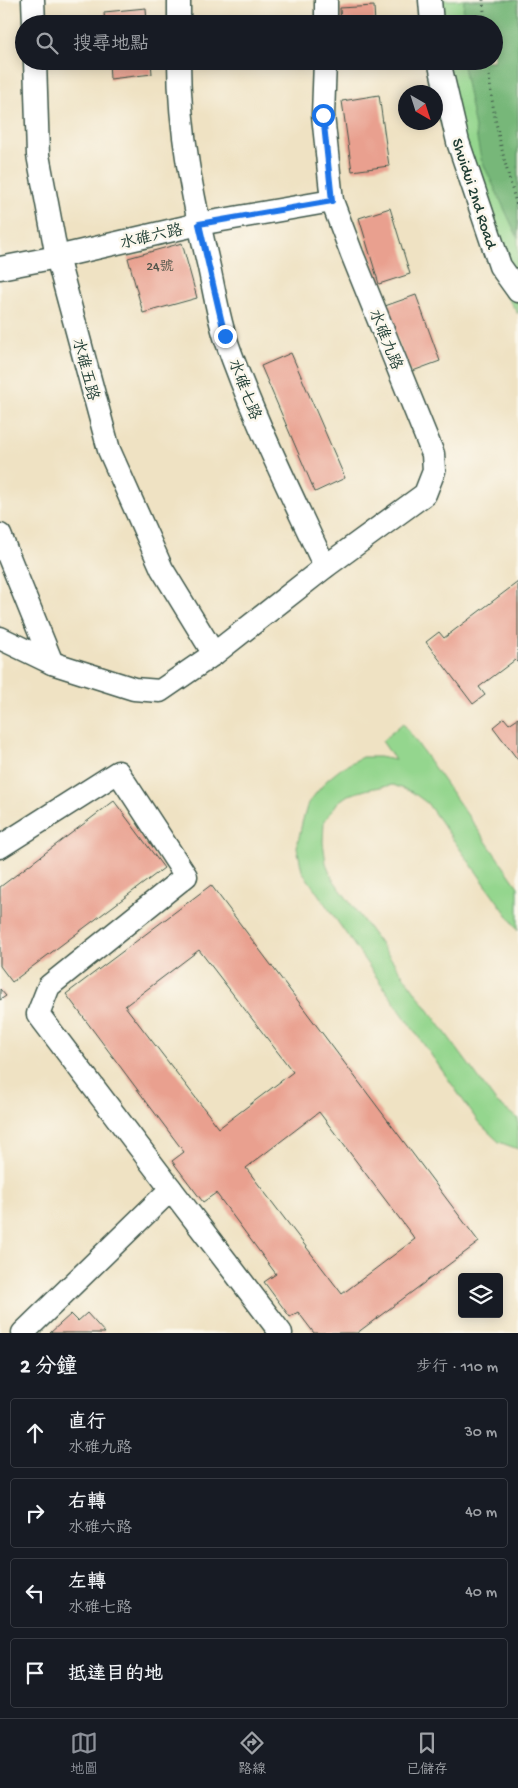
<!DOCTYPE html>
<html lang="zh-TW">
<meta charset="utf-8">
<style>
:root{--surface:#171b24;--page:#20242c;--text:#f1f3f6;--muted:#9ea1a6;--line:#363941;--accent:#8c9099}
body{margin:0;font-family:"Gochi Hand","LXGW WenKai TC",sans-serif;background:var(--page);color:var(--text)}
.controls{position:absolute;right:15px;bottom:15px;display:grid;overflow:hidden;border-radius:5px;box-shadow:0 2px 12px #0003}
.controls button{width:45px;height:45px;display:grid;place-items:center;padding:0;border:0;border-bottom:1px solid var(--line);background:var(--surface);color:var(--text);font:25px sans-serif}
.compass{position:absolute;left:398px;top:85px;width:45px;height:45px;border-radius:50%;background:var(--surface);box-shadow:0 2px 12px #0003;rotate:141deg}
.stop{position:absolute;width:15px;height:15px;margin:-11px;border:4px solid #1a73e8;border-radius:50%;background:#fff}
.stop.end{background:#1a73e8;border-color:#fff;box-shadow:0 1px 5px #0008}
.list{margin:0;padding:0;list-style:none}
h2{display:flex;justify-content:space-between;align-items:center;height:65px;margin:0;padding:0 20px;font-size:21px}
h2 small{font-size:16px;font-weight:400;color:var(--muted)}
.list li{display:grid;grid-template-columns:32px 1fr auto;gap:15px;align-items:center;box-sizing:border-box;height:70px;margin:0 10px 10px;padding:0 10px;border:1px solid var(--line);border-radius:5px}
.list b{display:block;font-size:19px;white-space:nowrap}
.list p{margin:0;font-size:16px;white-space:nowrap;color:var(--muted)}
.list em{font-size:16px;font-style:normal;color:var(--muted)}
.icon{flex:none;width:28px;height:28px;fill:none;stroke:currentColor;stroke-width:2;stroke-linecap:round;stroke-linejoin:round}
.map{position:relative;flex:none;width:518px;height:1333px;overflow:hidden}
.search{position:absolute;background:var(--surface);box-shadow:0 2px 12px #0003;left:15px;right:15px;top:15px;height:55px;display:flex;align-items:center;gap:12px;box-sizing:border-box;padding:0 18px;border-radius:28px;color:var(--muted);font-size:19px}
.sheet{height:385px;background:var(--surface)}
nav{display:flex;justify-content:space-around;align-items:center;box-sizing:border-box;height:70px;border-top:1px solid var(--line);background:var(--surface);font-size:14px;color:var(--muted)}
nav a{display:grid;justify-items:center;gap:2px}
nav .on{color:var(--accent)}
.map>svg:first-child{display:block}
</style>
<div class="map">
<svg width="518" height="1333" viewBox="0 0 518 1333">
<rect width="100%" height="100%" fill="#fbf7ec"/>
<filter id="ink" filterUnits="userSpaceOnUse"><feTurbulence type="fractalNoise" baseFrequency=".02" numOctaves="2"/><feDisplacementMap in="SourceGraphic" scale="10" xChannelSelector="R" yChannelSelector="G"/><feConvolveMatrix kernelMatrix="1 2 1 2 8 2 1 2 1" color-interpolation-filters="sRGB"/></filter>
<filter id="wash" filterUnits="userSpaceOnUse"><feTurbulence type="fractalNoise" baseFrequency=".0096" numOctaves="4" result="noise"/><feDisplacementMap in="SourceGraphic" scale="20" xChannelSelector="R" yChannelSelector="G"/><feGaussianBlur stdDeviation="1.12" result="paint"/><feColorMatrix in="noise" values="0 0 0 0 0 0 0 0 0 0 0 0 0 0 0 0 0 1.4 0 .05"/><feComposite in="paint" operator="in"/></filter>
<g filter="url(#wash)">
<rect width="100%" height="100%" fill="#efe2c3"/>
<g fill="#94d68e" stroke="#5a8a61">
<path d="M 423,0 L 518,0 L 518,314 L 505,294 L 436,111 L 436,92 L 429,92 L 427,61 L 494,61 L 494,24 L 424,24 Z"/>
<path d="M 403,723 L 518,887 L 518,930 L 427,803 L 412,792 L 393,785 L 369,789 L 348,795 L 338,802 L 324,822 L 323,842 L 326,863 L 332,878 L 496,1102 L 518,1119 L 518,1149 L 499,1142 L 479,1123 L 302,871 L 297,847 L 302,823 L 308,803 L 327,780 L 342,768 L 362,757 L 379,757 L 395,760 L 382,741 Z"/>
</g>
<path fill="#77b779" stroke="#4b7a56" d="M 464,0 L 518,0 L 518,238 L 481,159 L 462,61 L 494,61 L 494,24 L 462,24 Z"/>
<g id="blocks">
<g fill="#e9a08f" fill-rule="evenodd">
<path d="M 374,6 L 375,24 L 341,24 L 340,8 Z"/>
<path d="M 146,8 L 147,24 L 105,24 L 104,12 Z"/>
<path d="M 109,61 L 151,61 L 152,74 L 110,79 Z"/>
<path d="M 342,61 L 376,61 L 376,67 L 343,68 Z"/>
<path d="M 379,95 L 389,166 L 352,171 L 342,101 Z"/>
<path d="M 390,208 L 410,274 L 379,284 L 359,218 Z"/>
<path d="M 182,243 L 197,298 L 143,313 L 128,258 Z"/>
<path d="M 416,295 L 440,361 L 410,372 L 385,306 Z"/>
<path d="M 291,353 L 345,478 L 315,492 L 261,366 Z"/>
<path d="M 518,582 L 518,663 L 515,660 L 479,687 L 485,695 L 473,704 L 426,642 L 439,632 L 444,638 Z"/>
<path d="M 504,718 L 509,724 L 518,718 L 518,760 L 493,727 Z"/>
<path d="M 114,801 L 164,868 L 12,982 L 0,966 L 0,887 Z"/>
<path d="M 211,885 L 479,1242 L 357,1333 L 314,1333 L 298,1312 L 290,1317 L 264,1282 L 276,1274 L 216,1193 L 203,1202 L 172,1161 L 184,1152 L 66,994 ZM 199,950 L 293,1072 L 219,1128 L 125,1006 ZM 319,1112 L 415,1239 L 342,1294 L 246,1168 Z"/>
<path d="M 0,989 L 6,996 L 0,1000 Z"/>
<path d="M 87,1313 L 105,1333 L 50,1333 L 71,1314 L 78,1321 Z"/>
</g>
</g>
</g>
<g filter="url(#ink)">
<use href="#blocks" fill-opacity="0" stroke="#3e5649" stroke-width="1"/>
<g fill="none" stroke-linecap="round" stroke-linejoin="round">
<g stroke="#3e5649" stroke-width="25">
<g id="minor">
<path d="M 33,0 L 34,24"/>
<path d="M 430,0 L 432,24"/>
<path d="M 179,24 L 179,0"/>
<path d="M 326,24 L 326,0"/>
<path d="M 35,61 L 38,155 L 57,257 L 109,450 L 162,569 L 214,654"/>
<path d="M 179,61 C 179,131 193,199 209,267 C 214,290 218,315 225,337 C 252,416 290,491 325,567"/>
<path d="M 439,61 L 458,142 L 500,266 L 518,291"/>
<path d="M 0,268 L 57,257 L 199,224 L 332,201"/>
<path d="M 0,535 L 52,663"/>
<path d="M 0,638 L 52,663 L 134,689 L 160,691 L 214,654 L 325,567 L 425,494 L 434,471 L 433,454 L 352,254 L 332,201 L 323,115 L 325,61"/>
<path d="M 0,847 L 118,772 L 186,876 L 49,986 L 38,1014 L 171,1189 L 23,1333"/>
<path d="M 171,1189 L 281,1333"/>
</g>
</g>
<g stroke="#3e5649" stroke-width="3" stroke-dasharray="1 4" stroke-linecap="butt">
<path d="M 483,0 L 485,24"/>
<path d="M 488,61 C 491,112 504,161 518,210"/>
</g>
<use href="#minor" stroke="#fff" stroke-width="22"/>
</g>
</g>
<g fill="none" stroke-linecap="round" stroke-linejoin="round" filter="url(#ink)">
<path stroke="#1a73e8" stroke-width="6" d="M 225,336 L 199,224 L 332,201 L 323,115"/>
</g>
<g text-anchor="middle" stroke-width="5" stroke-linejoin="round" paint-order="stroke">
<g font-size="14" fill="#52564b">
<text x="160" y="270">24號</text>
</g>
<g font-size="16" fill="#1f3d34" stroke="#fbf7ec">
<text transform="translate(476 193) rotate(72)" y="6">Shuidui 2nd Road</text>
<text transform="translate(151 235) rotate(-13)" y="6">水碓六路</text>
<text transform="translate(387 339) rotate(68)" y="6">水碓九路</text>
<text transform="translate(87 369) rotate(75)" y="6">水碓五路</text>
<text transform="translate(246 389) rotate(69)" y="6">水碓七路</text>
</g>
</g>
</svg>
<div class="controls">
<button><svg class="icon" aria-label="layers" viewBox="0 0 24 24"><path d="M12 4l9 5-9 5-9-5zM3 14l9 5 9-5"/></svg></button>
</div>
<svg class="compass" viewBox="-18 -18 36 36"><path d="M0-13l5 13h-10z" fill="#e53935"/><path d="M0 13l5-13h-10z" fill="#9ea1a6"/></svg>
<div class="stop" style="left:323px;top:115px"></div>
<div class="stop end" style="left:225px;top:336px"></div>
<div class="search"><svg class="icon" aria-label="search" viewBox="0 0 24 24"><circle cx="10" cy="10" r="6"/><path d="M15 15l6 6"/></svg>搜尋地點</div>
</div>
<section class="sheet">
<h2>2 分鐘<small>步行 · 110 m</small></h2>
<ul class="list">
<li><svg class="icon" aria-label="ahead" viewBox="0 0 24 24"><path d="M12 20V5M6 11l6-6 6 6"/></svg><div><b>直行</b><p>水碓九路</p></div><em>30 m</em></li>
<li><svg class="icon" aria-label="right" viewBox="0 0 24 24"><path d="M7 20v-9h11M14 6l5 5-5 5"/></svg><div><b>右轉</b><p>水碓六路</p></div><em>40 m</em></li>
<li><svg class="icon" aria-label="left" viewBox="0 0 24 24"><path d="M17 20v-9H6M10 6l-5 5 5 5"/></svg><div><b>左轉</b><p>水碓七路</p></div><em>40 m</em></li>
<li><svg class="icon" aria-label="arrive" viewBox="0 0 24 24"><path d="M6 21V4h12l-3 4 3 4H6"/></svg><div><b>抵達目的地</b></div></li>
</ul>
</section>
<nav>
<a class="on"><svg class="icon" aria-label="map" viewBox="0 0 24 24"><path d="M3 6l6-2 6 2 6-2v14l-6 2-6-2-6 2zM9 4v14M15 6v14"/></svg>地圖</a>
<a><svg class="icon" aria-label="directions" viewBox="0 0 24 24"><path d="M12 3l9 9-9 9-9-9zM9 14v-3h6M13 9l2 2-2 2"/></svg>路線</a>
<a><svg class="icon" aria-label="saved" viewBox="0 0 24 24"><path d="M7 4h10v16l-5-4-5 4z"/></svg>已儲存</a>
</nav>
